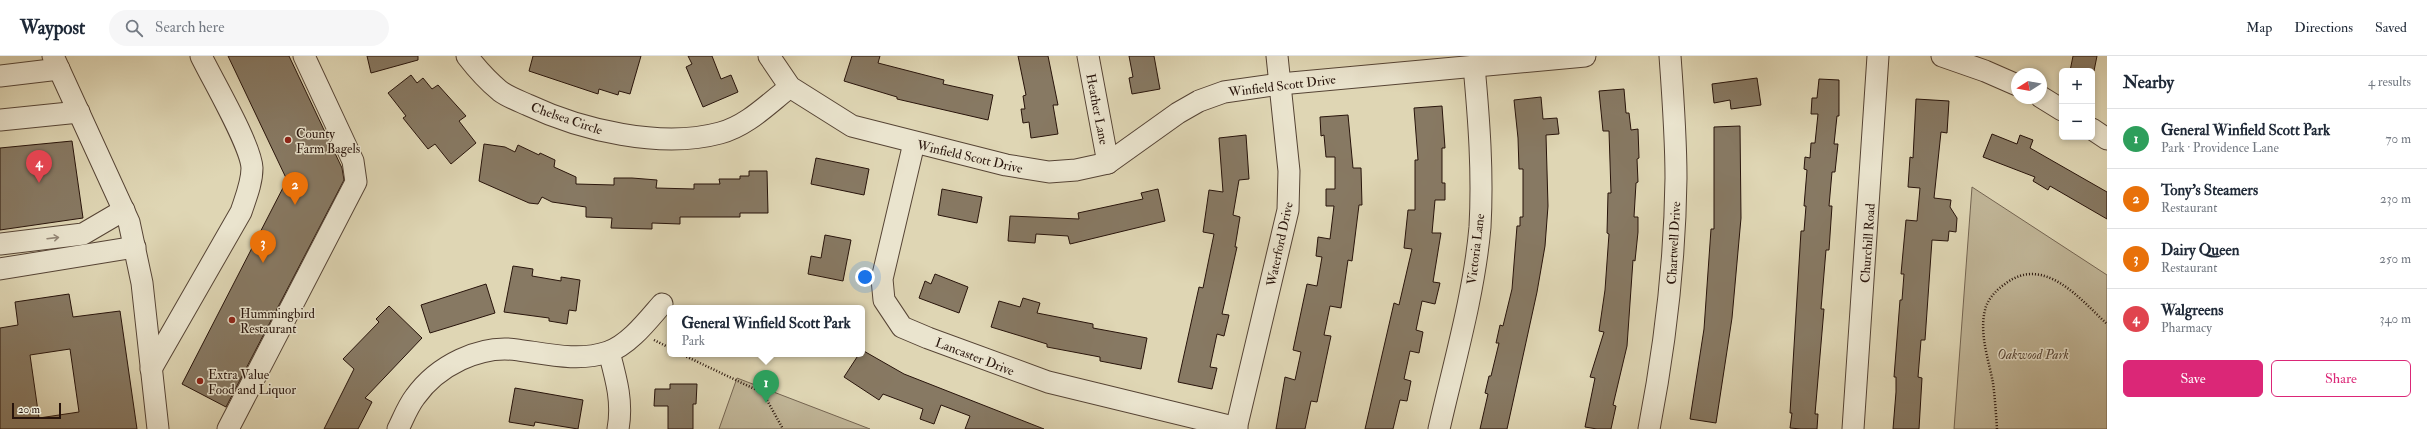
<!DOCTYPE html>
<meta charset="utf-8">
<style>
:root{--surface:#fff;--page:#f6f6f7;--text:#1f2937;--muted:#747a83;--line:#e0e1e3;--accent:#db2777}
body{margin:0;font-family:"IM FELL Double Pica",serif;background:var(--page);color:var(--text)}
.controls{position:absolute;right:12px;top:12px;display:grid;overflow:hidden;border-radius:6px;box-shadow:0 2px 6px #0003}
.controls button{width:36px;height:36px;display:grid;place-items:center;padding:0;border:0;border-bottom:1px solid var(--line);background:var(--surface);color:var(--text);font:20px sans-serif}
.compass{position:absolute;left:2011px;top:12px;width:36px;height:36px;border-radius:50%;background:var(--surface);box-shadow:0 2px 6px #0003;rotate:259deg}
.scale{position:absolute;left:12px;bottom:10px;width:49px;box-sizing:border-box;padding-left:4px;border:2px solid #28140b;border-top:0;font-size:11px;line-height:14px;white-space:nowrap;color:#28140b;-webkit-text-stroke:3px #eae4ce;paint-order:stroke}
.you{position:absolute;left:865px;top:221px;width:14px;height:14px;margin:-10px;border:3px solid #fff;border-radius:50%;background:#1a73e8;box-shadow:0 0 0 6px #1a73e833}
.badge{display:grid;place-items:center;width:26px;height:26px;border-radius:50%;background:var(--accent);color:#fff;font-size:13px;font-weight:700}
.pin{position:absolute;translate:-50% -33px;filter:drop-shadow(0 1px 2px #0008)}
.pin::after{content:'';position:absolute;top:21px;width:14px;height:12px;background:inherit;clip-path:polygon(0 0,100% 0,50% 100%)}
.popup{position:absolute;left:667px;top:249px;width:198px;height:52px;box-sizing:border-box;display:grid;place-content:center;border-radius:6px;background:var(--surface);filter:drop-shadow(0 1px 3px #0005);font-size:13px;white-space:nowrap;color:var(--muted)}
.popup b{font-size:15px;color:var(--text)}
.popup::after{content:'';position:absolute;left:50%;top:100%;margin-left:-8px;border:8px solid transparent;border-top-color:var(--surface)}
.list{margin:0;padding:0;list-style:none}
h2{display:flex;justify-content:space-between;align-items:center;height:52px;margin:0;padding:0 16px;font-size:17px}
h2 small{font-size:13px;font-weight:400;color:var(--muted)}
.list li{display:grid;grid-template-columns:26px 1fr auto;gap:12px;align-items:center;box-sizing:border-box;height:60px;padding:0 16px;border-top:1px solid var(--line)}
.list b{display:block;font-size:15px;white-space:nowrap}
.list p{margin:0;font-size:13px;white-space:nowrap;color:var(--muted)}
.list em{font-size:13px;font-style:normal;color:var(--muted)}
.actions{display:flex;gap:8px;padding:12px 16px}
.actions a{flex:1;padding:9px 0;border:1px solid var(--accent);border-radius:6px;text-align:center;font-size:14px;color:var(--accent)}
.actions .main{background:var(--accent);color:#fff}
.icon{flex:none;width:22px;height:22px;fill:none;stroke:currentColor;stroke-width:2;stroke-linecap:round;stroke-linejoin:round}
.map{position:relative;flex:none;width:2107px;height:373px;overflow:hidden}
header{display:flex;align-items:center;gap:24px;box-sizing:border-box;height:56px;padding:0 20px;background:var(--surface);border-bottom:1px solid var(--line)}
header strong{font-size:19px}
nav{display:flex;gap:22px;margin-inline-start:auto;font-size:14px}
.search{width:280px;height:36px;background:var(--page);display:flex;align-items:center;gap:10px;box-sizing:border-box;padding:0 14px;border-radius:22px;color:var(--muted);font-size:15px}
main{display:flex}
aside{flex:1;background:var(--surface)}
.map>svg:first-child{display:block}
</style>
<header>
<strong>Waypost</strong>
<div class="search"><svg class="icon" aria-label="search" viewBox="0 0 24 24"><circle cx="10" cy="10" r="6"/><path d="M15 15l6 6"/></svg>Search here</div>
<nav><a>Map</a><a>Directions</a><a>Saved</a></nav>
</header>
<main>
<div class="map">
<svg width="2107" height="373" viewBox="0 0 2107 373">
<rect width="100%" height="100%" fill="#dfd6b4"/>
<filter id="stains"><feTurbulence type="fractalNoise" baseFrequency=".005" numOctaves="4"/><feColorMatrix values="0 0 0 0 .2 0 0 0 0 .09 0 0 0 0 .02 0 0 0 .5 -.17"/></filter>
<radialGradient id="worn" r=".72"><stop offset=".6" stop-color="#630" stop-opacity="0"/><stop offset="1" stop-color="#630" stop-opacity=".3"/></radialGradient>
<g fill="#c0b597" stroke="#746451">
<path d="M 1972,131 L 2107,219 L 2107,373 L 1954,373 Z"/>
<path d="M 737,322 L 870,373 L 719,373 Z"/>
</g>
<g fill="#877963" stroke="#28140b" fill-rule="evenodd">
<path d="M 228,0 L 289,0 L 342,112 L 344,124 L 226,351 L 182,328 L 287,124 Z"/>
<path d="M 367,0 L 418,0 L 418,4 L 371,17 Z"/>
<path d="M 533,0 L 641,0 L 630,38 L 619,35 L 618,39 L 599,33 L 598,38 L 529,15 Z"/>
<path d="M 688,0 L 712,0 L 721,23 L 731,19 L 738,36 L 703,51 L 686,11 L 692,8 Z"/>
<path d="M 852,0 L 880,0 L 878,7 L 944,24 L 943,28 L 993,39 L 988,64 L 897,43 L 897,41 L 844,25 Z"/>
<path d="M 1018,0 L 1048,0 L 1058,49 L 1053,49 L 1058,78 L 1031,82 L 1029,66 L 1023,67 L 1021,53 L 1025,53 L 1023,40 L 1026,39 Z"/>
<path d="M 1129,0 L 1154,0 L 1160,33 L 1132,38 L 1129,22 L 1133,21 Z"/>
<path d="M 2073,0 L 2097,0 L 2094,15 L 2070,15 Z"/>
<path d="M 411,19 L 417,27 L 423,22 L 432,33 L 438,29 L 466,60 L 459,65 L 476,87 L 451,108 L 435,88 L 428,93 L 403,62 L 406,60 L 388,37 Z"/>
<path d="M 1757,22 L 1761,49 L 1731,53 L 1730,44 L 1714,47 L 1712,28 Z"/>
<path d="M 1819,23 L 1839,24 L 1839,60 L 1837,60 L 1834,88 L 1838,88 L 1835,116 L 1832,116 L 1829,150 L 1832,150 L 1829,194 L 1826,194 L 1821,253 L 1824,253 L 1815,358 L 1818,358 L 1817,373 L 1801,373 L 1790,372 L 1792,357 L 1790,357 L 1801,175 L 1804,175 L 1806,150 L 1804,150 L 1807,114 L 1804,113 L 1805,101 L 1810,102 L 1811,87 L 1815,87 L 1818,58 L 1811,58 L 1812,42 L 1817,42 Z"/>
<path d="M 1624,33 L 1626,57 L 1629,57 L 1631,74 L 1638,73 L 1639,102 L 1637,103 L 1638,126 L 1636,127 L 1634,161 L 1638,161 L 1638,176 L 1635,205 L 1633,204 L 1627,290 L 1613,349 L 1616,350 L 1611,373 L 1597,373 L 1585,371 L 1595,322 L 1590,321 L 1604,276 L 1599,275 L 1605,234 L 1609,178 L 1607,177 L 1608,137 L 1611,137 L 1609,75 L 1603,75 L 1599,35 Z"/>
<path d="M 1541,41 L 1543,63 L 1557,62 L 1559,78 L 1546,79 L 1548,150 L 1545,190 L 1537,236 L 1507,373 L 1480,373 L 1488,338 L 1485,337 L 1489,320 L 1491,320 L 1499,287 L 1496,287 L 1500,269 L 1503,270 L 1512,233 L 1517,170 L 1520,170 L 1520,161 L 1523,161 L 1523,113 L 1519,113 L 1518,82 L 1514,44 Z"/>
<path d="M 1916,43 L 1949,45 L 1947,77 L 1941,76 L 1934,142 L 1951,144 L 1950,151 L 1957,162 L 1956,176 L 1949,175 L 1948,185 L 1932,184 L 1925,284 L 1921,284 L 1918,321 L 1922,322 L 1919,373 L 1893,373 L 1896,336 L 1896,321 L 1894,321 L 1900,244 L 1902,244 L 1904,218 L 1901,218 L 1906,164 L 1917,165 L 1920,132 L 1908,131 L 1910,101 L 1913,102 Z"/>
<path d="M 1442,50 L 1445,92 L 1442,92 L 1442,127 L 1445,127 L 1445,144 L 1435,144 L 1432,177 L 1441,177 L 1433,226 L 1440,227 L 1435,248 L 1422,245 L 1416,274 L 1423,276 L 1419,297 L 1410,295 L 1404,323 L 1411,325 L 1407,345 L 1400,344 L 1393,373 L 1365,373 L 1394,247 L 1399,249 L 1412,193 L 1404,192 L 1408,154 L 1415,154 L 1415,104 L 1418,104 L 1414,52 Z"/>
<path d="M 1348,59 L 1353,112 L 1361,112 L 1362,149 L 1359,149 L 1352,205 L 1348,204 L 1341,252 L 1330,250 L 1324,279 L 1331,280 L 1317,346 L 1311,345 L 1305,373 L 1276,373 L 1285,321 L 1295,324 L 1301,296 L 1293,294 L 1307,228 L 1317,230 L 1322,201 L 1316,200 L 1318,181 L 1330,183 L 1334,150 L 1326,150 L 1326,133 L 1335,133 L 1335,101 L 1326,101 L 1324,79 L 1321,80 L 1320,61 Z"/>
<path d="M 1740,70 L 1741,162 L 1732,262 L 1716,367 L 1690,363 L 1704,273 L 1711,173 L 1714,173 L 1714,71 Z"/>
<path d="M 1992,78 L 2017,88 L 2020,79 L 2033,84 L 2030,92 L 2107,136 L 2107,163 L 2050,130 L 2048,134 L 2033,125 L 2035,121 L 1983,101 Z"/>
<path d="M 1246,79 L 1249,123 L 1239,124 L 1233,159 L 1240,161 L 1235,191 L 1237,191 L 1222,258 L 1229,259 L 1224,280 L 1217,278 L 1210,311 L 1217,312 L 1212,333 L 1178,326 L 1199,231 L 1203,232 L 1214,178 L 1203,176 L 1209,134 L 1223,136 L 1219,82 Z"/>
<path d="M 72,85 L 83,162 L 0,174 L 0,92 Z"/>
<path d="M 484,88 L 505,91 L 515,96 L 518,89 L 539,99 L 540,97 L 555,104 L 554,111 L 576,121 L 576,128 L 614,129 L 614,122 L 632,122 L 657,124 L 656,132 L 694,133 L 694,128 L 720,128 L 719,123 L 740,123 L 740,120 L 749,120 L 749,115 L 767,115 L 768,157 L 740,157 L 740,161 L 680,161 L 680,168 L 652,167 L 652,173 L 611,172 L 612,162 L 586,161 L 586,151 L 552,146 L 542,141 L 538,148 L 529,147 L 479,125 Z"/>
<path d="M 816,102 L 869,113 L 864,139 L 811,128 Z"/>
<path d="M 942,133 L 982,141 L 977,167 L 938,159 Z"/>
<path d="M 1158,133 L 1165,165 L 1070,188 L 1068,180 L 1036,178 L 1035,187 L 1008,185 L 1010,160 L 1079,163 L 1078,157 L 1143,143 L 1141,137 Z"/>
<path d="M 825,179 L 851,184 L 843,225 L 808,218 L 811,200 L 821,202 Z"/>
<path d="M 513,210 L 533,213 L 532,220 L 561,225 L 561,221 L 580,224 L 576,255 L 569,254 L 567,268 L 549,265 L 549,262 L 504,256 Z"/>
<path d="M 935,218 L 968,231 L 959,257 L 919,242 L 925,225 L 931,228 Z"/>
<path d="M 486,228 L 495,257 L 430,277 L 421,249 Z"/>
<path d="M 69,238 L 73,261 L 120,255 L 137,373 L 0,373 L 0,272 L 18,269 L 15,246 ZM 70,293 L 79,356 L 39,362 L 30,299 Z"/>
<path d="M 1023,242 L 1040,247 L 1037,257 L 1093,268 L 1093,272 L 1147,282 L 1141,313 L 1100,305 L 1100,301 L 1047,291 L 1047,288 L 991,271 L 999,245 L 1020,251 Z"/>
<path d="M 389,250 L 422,282 L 365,342 L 372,346 L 358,373 L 324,373 L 354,313 L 343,303 L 379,266 L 376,263 Z"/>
<path d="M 862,294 L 904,318 L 1044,373 L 965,373 L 970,360 L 941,349 L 934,368 L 920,363 L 923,353 L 883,338 L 879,344 L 844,321 L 859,298 L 862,298 Z"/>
<path d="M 670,328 L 697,328 L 696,348 L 693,348 L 693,373 L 668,373 L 668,350 L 654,350 L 655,333 L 670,333 Z"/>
<path d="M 515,332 L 583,344 L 578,373 L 535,366 L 534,370 L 509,366 Z"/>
</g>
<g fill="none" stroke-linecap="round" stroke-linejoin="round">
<g stroke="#564435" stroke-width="23">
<g id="minor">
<path d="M 53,0 L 129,166 L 142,227 L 158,373"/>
<path d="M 467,0 C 477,13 488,25 500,35 C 508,41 519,45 528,49 C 581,74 661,93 720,77 C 747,70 768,48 790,31"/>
<path d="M 769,0 L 790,31 L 852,70 L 1006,109 L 1049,116 L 1076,114 L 1108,107 L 1178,57 L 1199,45 L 1224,36 L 1280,28 L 1585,0"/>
<path d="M 1088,0 L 1108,107"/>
<path d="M 1942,0 L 1985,15 L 2017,29"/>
<path d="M 0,20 L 59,13"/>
<path d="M 2041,41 L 2062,54"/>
<path d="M 0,64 L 79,56"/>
<path d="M 2092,73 L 2107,83"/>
<path d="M 914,87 L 882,223 L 884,244 L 902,271 L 928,282 L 1048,326 L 1237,372"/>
<path d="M 0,188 L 83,178 L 124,154"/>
<path d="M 0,213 L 135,191"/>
<path d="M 609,296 C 616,322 623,346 618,373"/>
<path d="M 151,313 L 241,156 C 246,141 252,127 252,112 C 251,89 212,23 201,0"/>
<path d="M 228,373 L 356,126 L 353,105 L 304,0"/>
<path d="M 398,373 C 403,363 408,350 415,341 C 437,310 480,288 518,294 C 547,298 579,306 608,296 C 629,289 648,264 662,248"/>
<path d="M 1236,373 L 1288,154 L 1289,115 L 1277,0"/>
<path d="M 1439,373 C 1454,307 1474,239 1480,171 C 1483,117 1479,64 1474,10"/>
<path d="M 1649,373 C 1665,290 1675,206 1676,122 C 1676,81 1673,41 1670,0"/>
<path d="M 1853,373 L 1878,0"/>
</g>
</g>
<g stroke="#28140b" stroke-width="2.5" stroke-dasharray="1 2" stroke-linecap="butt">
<path d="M 654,284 L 670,292"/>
<path d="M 681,298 L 763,337 L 783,373"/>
<path d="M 1997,373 C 1996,358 1995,342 1993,327 C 1989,305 1979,278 1985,254 C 1987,244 1996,234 2005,228 C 2044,198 2080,243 2107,268"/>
</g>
<use href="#minor" stroke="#eae4ce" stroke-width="21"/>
</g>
<defs><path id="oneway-shaft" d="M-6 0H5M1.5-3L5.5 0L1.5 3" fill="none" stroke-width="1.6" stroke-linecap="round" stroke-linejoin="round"/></defs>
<use stroke="#938676" href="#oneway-shaft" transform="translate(53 182) rotate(-7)"/>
<g fill="#8f2418" stroke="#eae4ce" stroke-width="1.5">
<circle cx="288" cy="84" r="4"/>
<circle cx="232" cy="264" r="4"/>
<circle cx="200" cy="325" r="4"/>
</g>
<g text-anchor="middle" stroke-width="3" stroke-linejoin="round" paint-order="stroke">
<g font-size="13" fill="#28140b" stroke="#eae4ce">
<text transform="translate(1282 29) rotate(-7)" y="5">Winfield Scott Drive</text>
<text transform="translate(1098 53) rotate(79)" y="5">Heather Lane</text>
<text transform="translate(567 62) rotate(19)" y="5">Chelsea Circle</text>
<text transform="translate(970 100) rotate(13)" y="5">Winfield Scott Drive</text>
<text transform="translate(1673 187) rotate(-87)" y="5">Chartwell Drive</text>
<text transform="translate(1867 187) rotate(-86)" y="5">Churchill Road</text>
<text transform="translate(1279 188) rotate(-78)" y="5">Waterford Drive</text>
<text transform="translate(1475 193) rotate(-83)" y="5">Victoria Lane</text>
<text transform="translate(975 300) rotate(21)" y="5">Lancaster Drive</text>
</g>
<g font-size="13" fill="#28140b" stroke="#eae4ce" text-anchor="start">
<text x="296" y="82">County<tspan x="296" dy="15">Farm Bagels</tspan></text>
<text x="240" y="262">Hummingbird<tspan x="240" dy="15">Restaurant</tspan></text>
<text x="208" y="323">Extra Value<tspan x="208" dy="15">Food and Liquor</tspan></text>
</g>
<g font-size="13" font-style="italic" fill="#564435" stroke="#eae4ce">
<text x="2033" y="303">Oakwood Park</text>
</g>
</g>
<rect width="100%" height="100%" filter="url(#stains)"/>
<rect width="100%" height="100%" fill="url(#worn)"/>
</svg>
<div class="controls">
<button>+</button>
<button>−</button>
</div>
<svg class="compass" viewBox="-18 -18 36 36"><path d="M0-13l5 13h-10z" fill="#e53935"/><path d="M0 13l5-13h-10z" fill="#747a83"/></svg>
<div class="scale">20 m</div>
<div class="you"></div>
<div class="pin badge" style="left:766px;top:347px;background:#2e9e5b">1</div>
<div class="popup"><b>General Winfield Scott Park</b>Park</div>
<div class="pin badge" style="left:295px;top:149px;background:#e8710a">2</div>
<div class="pin badge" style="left:263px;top:207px;background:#e8710a">3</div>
<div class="pin badge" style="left:39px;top:127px;background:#e0444e">4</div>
</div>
<aside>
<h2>Nearby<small>4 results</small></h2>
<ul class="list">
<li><span class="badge" style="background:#2e9e5b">1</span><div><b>General Winfield Scott Park</b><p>Park · Providence Lane</p></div><em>70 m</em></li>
<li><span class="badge" style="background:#e8710a">2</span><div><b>Tony's Steamers</b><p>Restaurant</p></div><em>230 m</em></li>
<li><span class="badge" style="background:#e8710a">3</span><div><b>Dairy Queen</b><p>Restaurant</p></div><em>250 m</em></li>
<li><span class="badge" style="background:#e0444e">4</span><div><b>Walgreens</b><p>Pharmacy</p></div><em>340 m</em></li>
</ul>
<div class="actions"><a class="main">Save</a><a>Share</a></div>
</aside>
</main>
